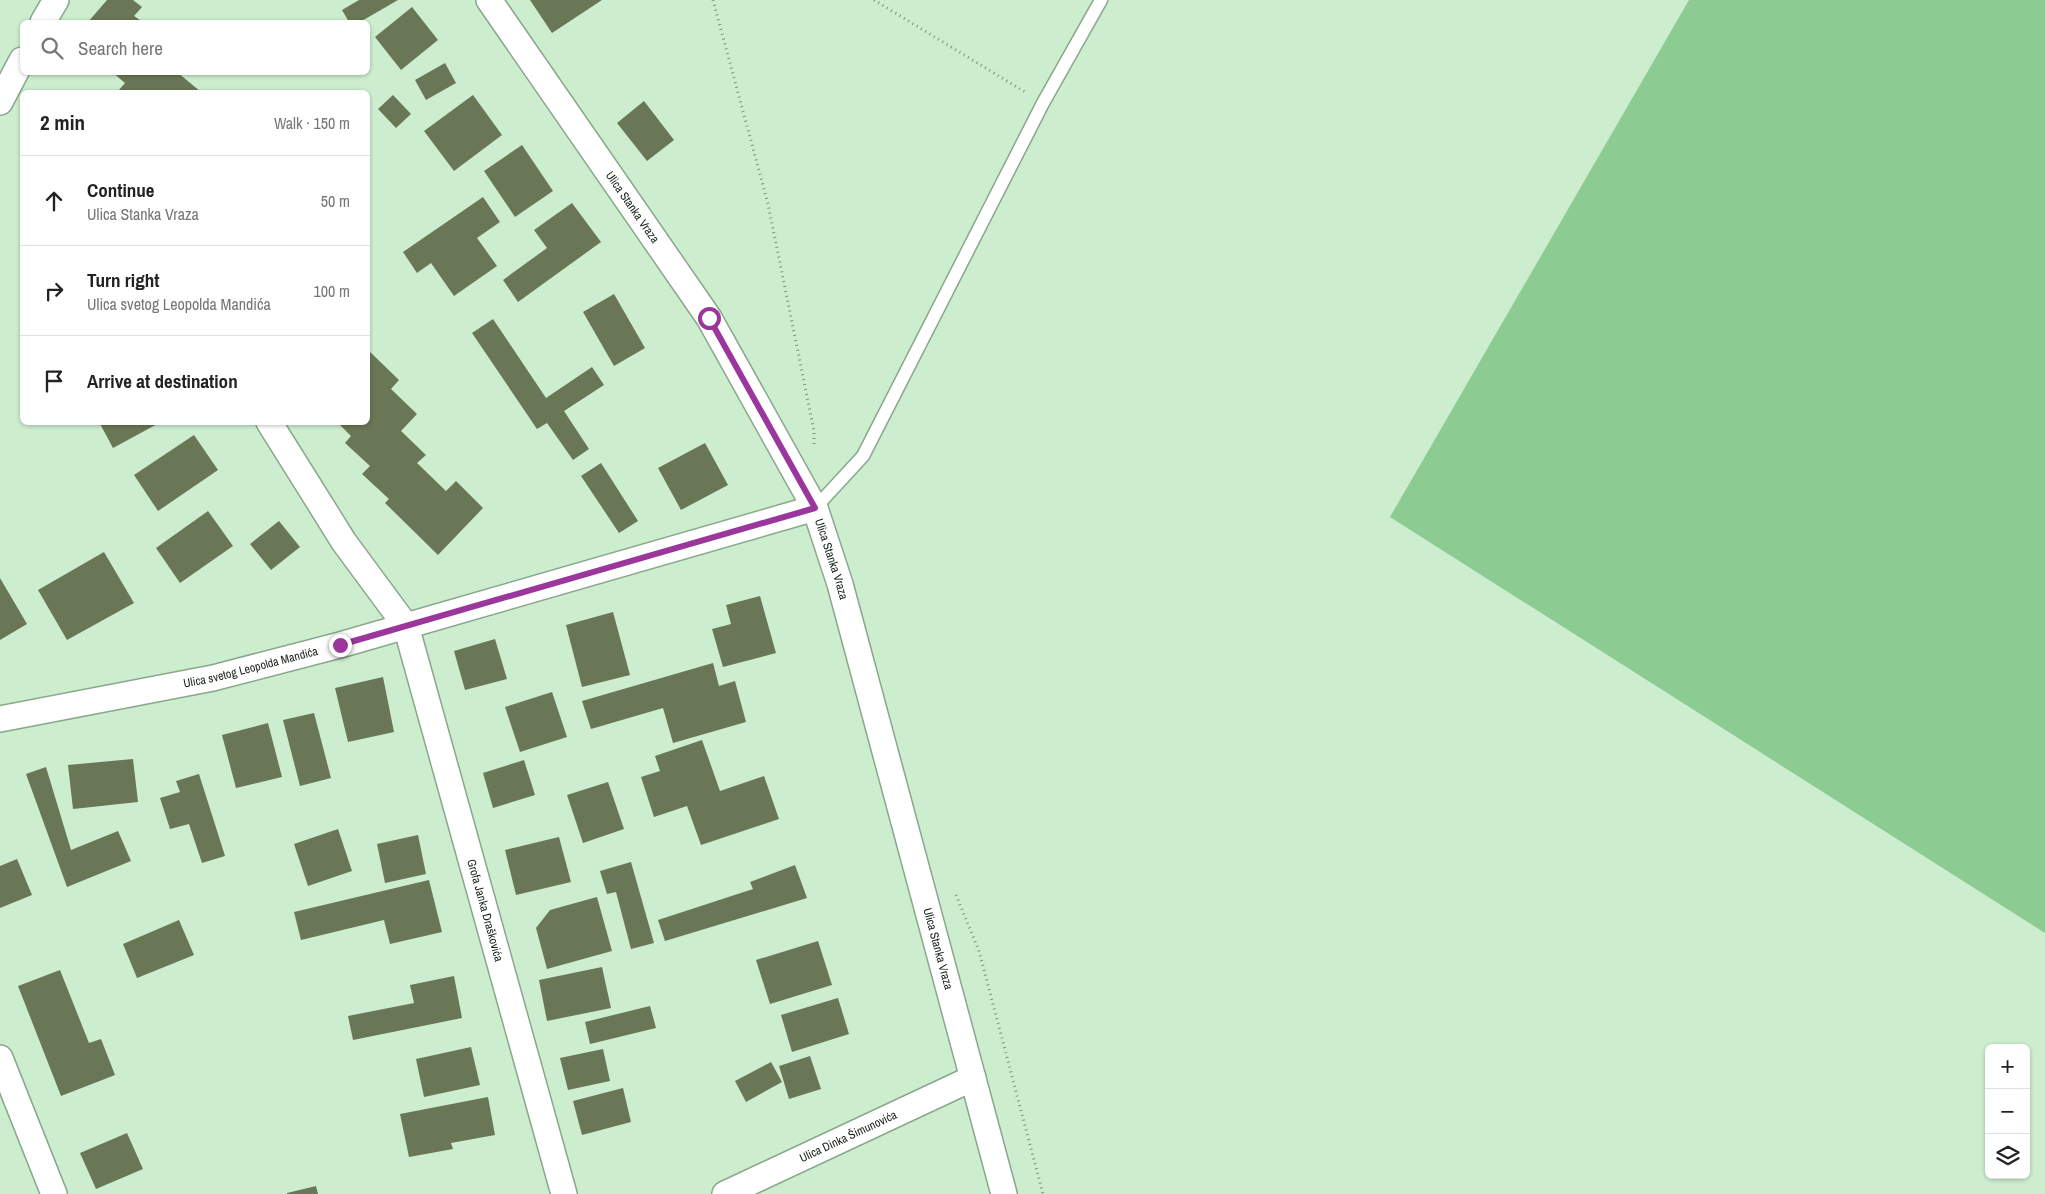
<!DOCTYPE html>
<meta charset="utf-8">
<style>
:root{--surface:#fff;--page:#f6f6f6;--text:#222;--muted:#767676;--line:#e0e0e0}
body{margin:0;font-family:"Archivo Narrow",sans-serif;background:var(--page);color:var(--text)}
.controls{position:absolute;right:15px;bottom:15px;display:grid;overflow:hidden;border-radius:8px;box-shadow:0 1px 4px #0004}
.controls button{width:45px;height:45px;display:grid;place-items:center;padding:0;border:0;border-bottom:1px solid var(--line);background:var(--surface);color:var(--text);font:25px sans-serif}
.stop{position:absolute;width:15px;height:15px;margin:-11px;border:4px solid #9a369c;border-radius:50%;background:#fff}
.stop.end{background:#9a369c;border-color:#fff;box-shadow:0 1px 5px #0008}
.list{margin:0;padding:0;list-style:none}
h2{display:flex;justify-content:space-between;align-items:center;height:65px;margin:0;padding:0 20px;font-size:21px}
h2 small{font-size:16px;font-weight:400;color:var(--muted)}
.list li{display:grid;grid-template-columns:32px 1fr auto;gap:15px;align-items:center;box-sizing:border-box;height:90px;padding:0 20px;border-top:1px solid var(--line)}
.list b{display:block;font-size:19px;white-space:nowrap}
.list p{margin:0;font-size:16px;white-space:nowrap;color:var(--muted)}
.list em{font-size:16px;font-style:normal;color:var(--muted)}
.icon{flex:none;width:28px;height:28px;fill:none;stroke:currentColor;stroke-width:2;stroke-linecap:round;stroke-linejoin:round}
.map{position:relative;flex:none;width:2045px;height:1194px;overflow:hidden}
.search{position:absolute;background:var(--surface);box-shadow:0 1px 4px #0004;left:20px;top:20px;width:350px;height:55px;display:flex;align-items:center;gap:12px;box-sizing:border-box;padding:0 18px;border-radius:8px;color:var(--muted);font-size:19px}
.panel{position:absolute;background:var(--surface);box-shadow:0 1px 4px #0004;left:20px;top:90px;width:350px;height:335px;border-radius:8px}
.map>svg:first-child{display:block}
</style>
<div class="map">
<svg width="2045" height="1194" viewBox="0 0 2045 1194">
<rect width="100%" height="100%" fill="#cdedcf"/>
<path fill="#8ccb92" d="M 1689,0 L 2045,0 L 2045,933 L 1390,517 Z"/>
<g fill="#697756">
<path d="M 107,0 L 133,0 L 142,7 L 134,16 L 143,22 L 88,22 Z"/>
<path d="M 359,0 L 398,0 L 360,22 L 349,22 L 342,10 Z"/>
<path d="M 530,0 L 602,0 L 552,33 Z"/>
<path d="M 412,7 L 438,40 L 401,70 L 375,37 Z"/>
<path d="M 445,63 L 456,83 L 426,100 L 415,80 Z"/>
<path d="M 112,72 L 177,72 L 201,92 L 122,92 L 119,90 L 125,83 Z"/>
<path d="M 393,95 L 411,114 L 396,128 L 378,109 Z"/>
<path d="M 473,95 L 502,135 L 454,171 L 424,131 Z"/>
<path d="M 644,101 L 674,140 L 647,161 L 617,123 Z"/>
<path d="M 522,145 L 553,191 L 515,217 L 484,171 Z"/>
<path d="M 483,197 L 500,222 L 477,238 L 497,266 L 454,296 L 431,263 L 417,273 L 403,252 Z"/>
<path d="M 572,203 L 601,242 L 518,302 L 503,280 L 547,248 L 534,230 Z"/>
<path d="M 614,294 L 645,348 L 614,366 L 583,312 Z"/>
<path d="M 493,319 L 546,398 L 592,367 L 604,385 L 564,411 L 589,449 L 573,460 L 547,423 L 537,429 L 472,333 Z"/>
<path d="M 368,350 L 399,380 L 391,389 L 417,414 L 401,431 L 426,455 L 417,463 L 446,491 L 456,481 L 483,508 L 438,555 L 385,503 L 389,499 L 362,474 L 370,466 L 345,443 L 351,436 L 337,422 L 368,422 Z"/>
<path d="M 99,422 L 161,422 L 113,448 Z"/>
<path d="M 194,435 L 218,470 L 158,511 L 134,475 Z"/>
<path d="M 705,443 L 728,485 L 681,510 L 658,468 Z"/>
<path d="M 601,463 L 638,521 L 619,533 L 581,476 Z"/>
<path d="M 208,511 L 233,546 L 180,583 L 156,548 Z"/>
<path d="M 279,521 L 300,547 L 271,570 L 250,544 Z"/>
<path d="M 104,552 L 134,603 L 67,640 L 38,590 Z"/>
<path d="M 0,578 L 27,624 L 0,640 Z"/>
<path d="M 760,596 L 776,653 L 723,667 L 712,629 L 731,624 L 726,605 Z"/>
<path d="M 613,612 L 630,675 L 582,687 L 566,625 Z"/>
<path d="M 495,639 L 507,679 L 465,690 L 454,651 Z"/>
<path d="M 713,663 L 719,686 L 735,681 L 746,722 L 673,743 L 663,708 L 591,729 L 582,701 Z"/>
<path d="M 383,677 L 394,732 L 348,742 L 335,688 Z"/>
<path d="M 552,692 L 567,737 L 520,752 L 505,707 Z"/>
<path d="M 314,713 L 331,778 L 300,786 L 283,720 Z"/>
<path d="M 268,723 L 282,777 L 236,788 L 222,735 Z"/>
<path d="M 702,740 L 720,791 L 764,776 L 779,819 L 701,845 L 687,806 L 654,817 L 641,777 L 660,771 L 655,756 Z"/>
<path d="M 133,759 L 138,802 L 73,809 L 68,765 Z"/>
<path d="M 524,760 L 535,795 L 493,808 L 483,773 Z"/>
<path d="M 46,767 L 71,850 L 118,831 L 131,861 L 67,887 L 26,774 Z"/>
<path d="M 199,774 L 225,856 L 202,863 L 189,824 L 170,829 L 160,798 L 180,792 L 176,781 Z"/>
<path d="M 608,782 L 624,829 L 583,843 L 567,795 Z"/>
<path d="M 338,829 L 352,871 L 308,886 L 294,844 Z"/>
<path d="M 418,835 L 426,874 L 385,883 L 377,844 Z"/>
<path d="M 559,837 L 571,882 L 516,895 L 505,850 Z"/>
<path d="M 17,859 L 32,895 L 0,908 L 0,866 Z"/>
<path d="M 631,862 L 654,943 L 631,949 L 616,892 L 607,894 L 600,871 Z"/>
<path d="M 795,865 L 807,898 L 665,941 L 658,920 L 753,889 L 750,882 Z"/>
<path d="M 429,880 L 442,932 L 390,944 L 384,920 L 301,940 L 294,912 Z"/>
<path d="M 597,897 L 612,951 L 547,969 L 536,928 L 550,910 Z"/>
<path d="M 179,920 L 194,955 L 137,978 L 123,944 Z"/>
<path d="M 818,941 L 832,985 L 770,1004 L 756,960 Z"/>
<path d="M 602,967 L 611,1008 L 547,1021 L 539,980 Z"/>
<path d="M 60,970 L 89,1043 L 101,1039 L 115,1075 L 61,1096 L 18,986 Z"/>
<path d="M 454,976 L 462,1018 L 353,1040 L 348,1016 L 414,1003 L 410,985 Z"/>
<path d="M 838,998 L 849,1034 L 792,1052 L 781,1015 Z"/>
<path d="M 650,1006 L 656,1028 L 590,1044 L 585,1022 Z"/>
<path d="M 471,1047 L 480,1085 L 424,1097 L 416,1059 Z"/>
<path d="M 603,1049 L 610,1081 L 568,1090 L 560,1058 Z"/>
<path d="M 810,1056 L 821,1089 L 789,1099 L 779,1066 Z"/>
<path d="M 771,1062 L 782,1082 L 746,1102 L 735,1081 Z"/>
<path d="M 623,1088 L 631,1122 L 582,1135 L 573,1101 Z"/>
<path d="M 488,1097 L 495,1135 L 451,1143 L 453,1149 L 409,1157 L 400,1114 Z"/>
<path d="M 127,1133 L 143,1169 L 96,1189 L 80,1153 Z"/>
<path d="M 316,1186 L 318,1194 L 287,1194 L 287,1193 Z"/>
</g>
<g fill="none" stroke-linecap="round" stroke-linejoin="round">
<g stroke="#89a78b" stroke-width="15">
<path id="service" d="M 815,508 L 863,456 L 1043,103 L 1101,0"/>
</g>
<g stroke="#89a78b" stroke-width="28">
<g id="minor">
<path id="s1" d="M 489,0 L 709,318 L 815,508 L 840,584 L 1004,1194"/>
<path d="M 43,22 L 56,0"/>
<path d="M 0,102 L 22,60"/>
<path id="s2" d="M 269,422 L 344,542 L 406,626 L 564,1194"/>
<path id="s3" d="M 0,719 L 213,678 L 340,645 L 815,508"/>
<path d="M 0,1058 L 54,1194"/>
<path id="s4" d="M 725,1194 L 973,1078"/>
</g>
</g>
<g stroke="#7c937e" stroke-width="3" stroke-dasharray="1 4" stroke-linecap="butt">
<path d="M 713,0 L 768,204 L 814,431 L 814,445"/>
<path d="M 874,0 L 1025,92"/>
<path d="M 956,895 L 979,951 L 1043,1194"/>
</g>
<use href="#service" stroke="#fff" stroke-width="12"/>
<use href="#minor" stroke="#fff" stroke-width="25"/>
</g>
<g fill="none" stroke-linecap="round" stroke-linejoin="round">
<path stroke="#9a369c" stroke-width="6" d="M 340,645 L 815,508 L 709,318"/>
</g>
<g text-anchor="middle" stroke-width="4.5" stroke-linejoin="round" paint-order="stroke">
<g font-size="12" fill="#18241a" stroke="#fff">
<text dy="4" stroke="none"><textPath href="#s1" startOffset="252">Ulica Stanka Vraza</textPath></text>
<text dy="4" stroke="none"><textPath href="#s1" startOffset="658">Ulica Stanka Vraza</textPath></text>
<text dy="4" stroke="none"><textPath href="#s3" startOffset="256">Ulica svetog Leopolda Mandića</textPath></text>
<text dy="4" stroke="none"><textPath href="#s2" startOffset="541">Grofa Janka Draškovića</textPath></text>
<text dy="4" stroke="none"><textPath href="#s1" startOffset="1062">Ulica Stanka Vraza</textPath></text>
<text dy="4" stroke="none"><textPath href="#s4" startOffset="136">Ulica Dinka Šimunovića</textPath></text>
</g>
</g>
</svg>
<div class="controls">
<button>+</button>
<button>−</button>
<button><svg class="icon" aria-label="layers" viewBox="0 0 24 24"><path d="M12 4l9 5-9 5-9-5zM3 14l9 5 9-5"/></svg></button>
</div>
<div class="stop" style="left:709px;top:318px"></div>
<div class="stop end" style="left:340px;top:645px"></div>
<div class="search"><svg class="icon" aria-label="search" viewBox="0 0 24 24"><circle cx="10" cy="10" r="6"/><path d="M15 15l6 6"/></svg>Search here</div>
<section class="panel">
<h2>2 min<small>Walk · 150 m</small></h2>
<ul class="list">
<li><svg class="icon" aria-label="ahead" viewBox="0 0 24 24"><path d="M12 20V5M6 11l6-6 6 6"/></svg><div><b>Continue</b><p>Ulica Stanka Vraza</p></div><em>50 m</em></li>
<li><svg class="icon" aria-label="right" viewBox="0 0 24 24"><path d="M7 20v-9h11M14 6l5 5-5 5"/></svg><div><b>Turn right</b><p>Ulica svetog Leopolda Mandića</p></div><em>100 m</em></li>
<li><svg class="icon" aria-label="arrive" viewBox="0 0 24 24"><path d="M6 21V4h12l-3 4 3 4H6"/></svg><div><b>Arrive at destination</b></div></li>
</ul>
</section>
</div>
